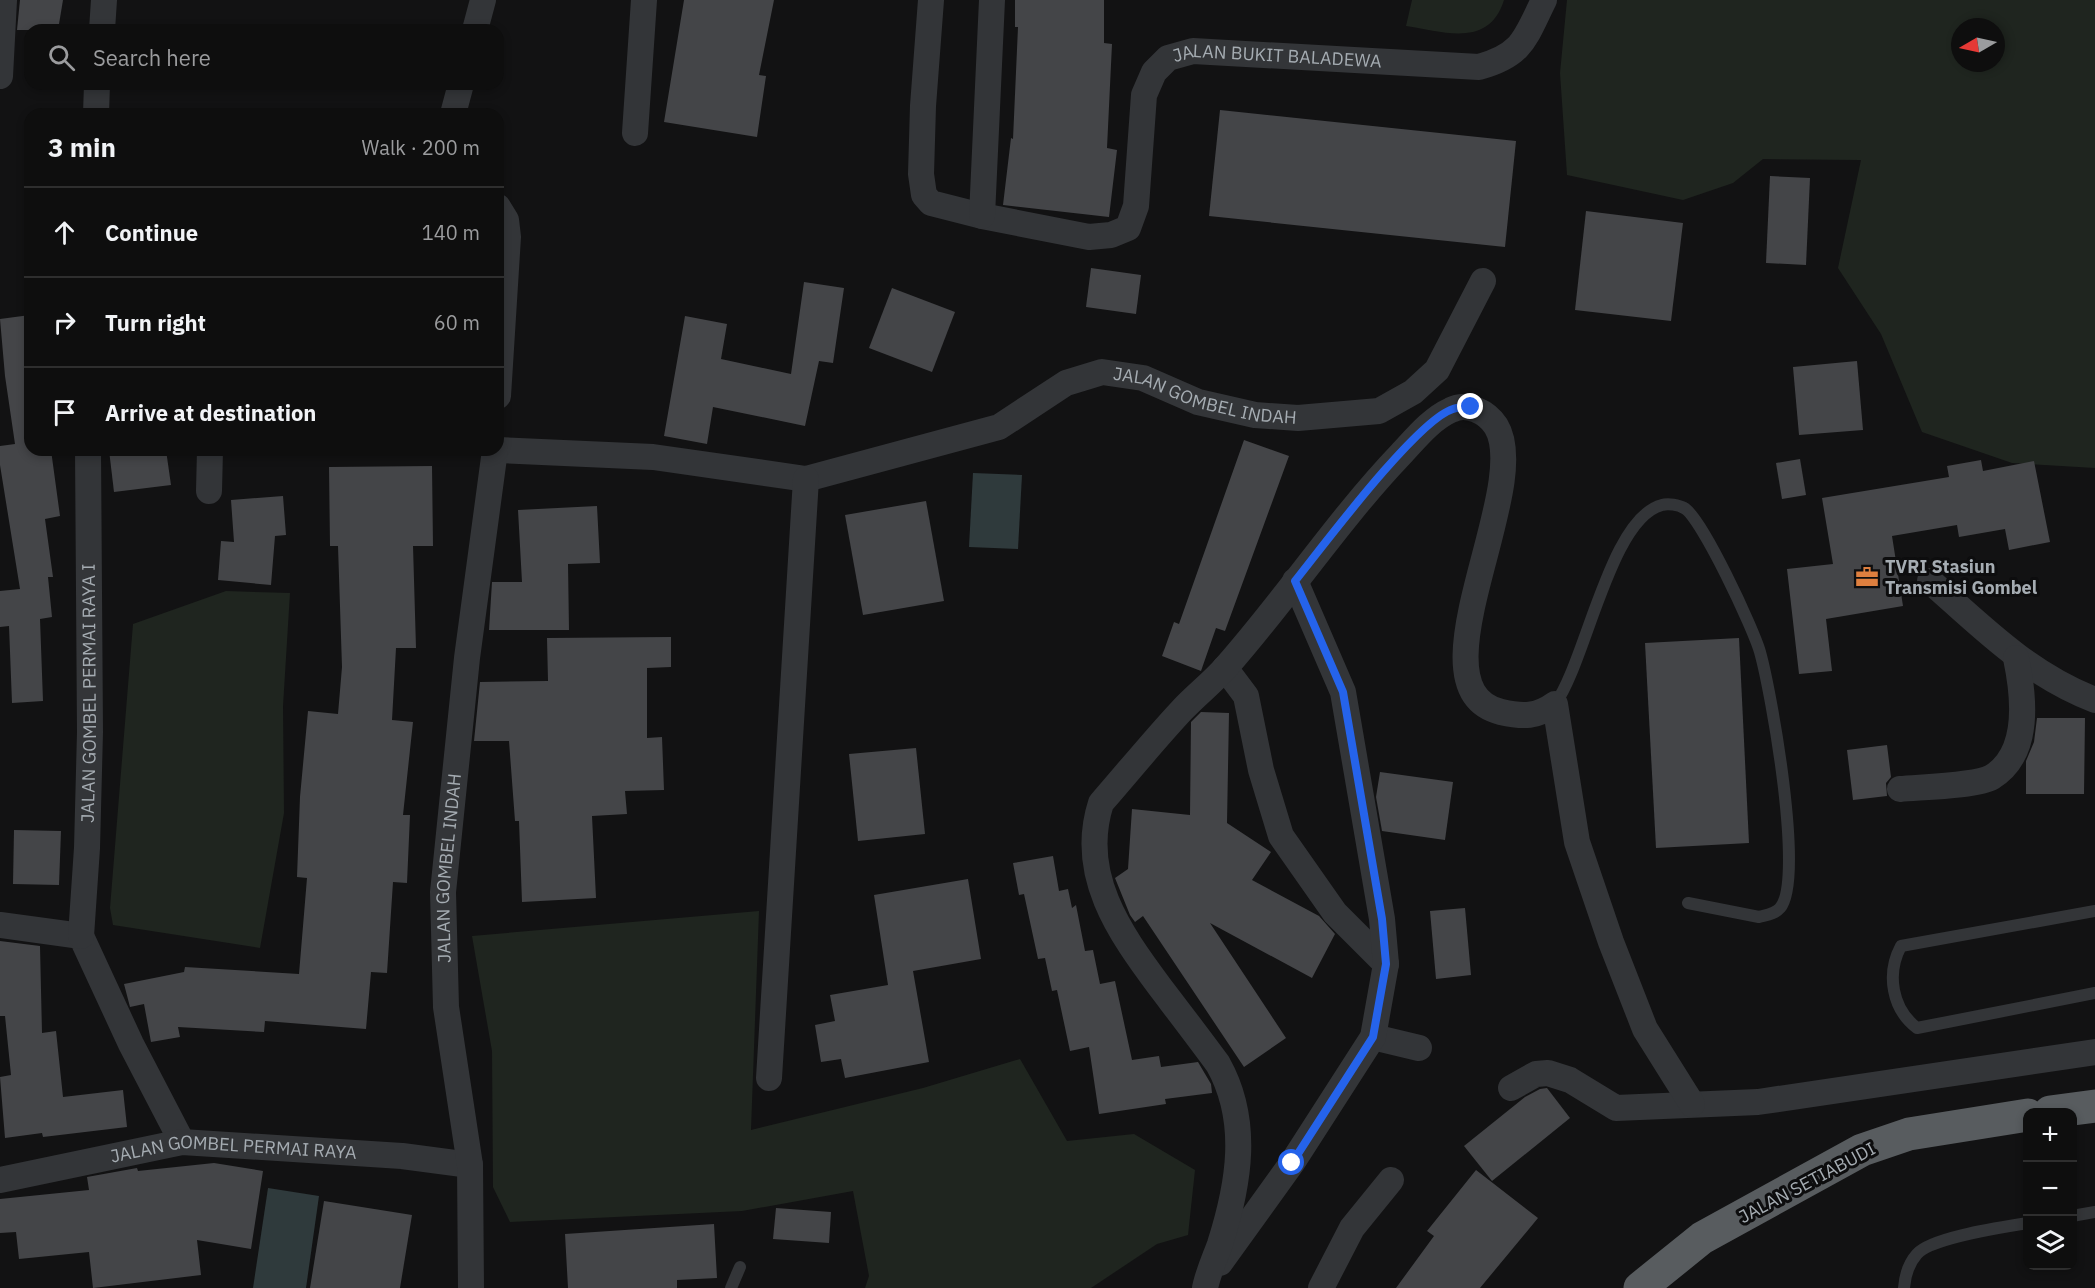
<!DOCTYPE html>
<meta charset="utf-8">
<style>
:root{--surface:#0e0e0e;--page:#171717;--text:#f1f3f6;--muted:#9b9c9e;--line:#2e2e2e}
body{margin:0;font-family:"IBM Plex Sans",sans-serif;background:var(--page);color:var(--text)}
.controls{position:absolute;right:18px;bottom:18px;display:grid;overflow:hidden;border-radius:12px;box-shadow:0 3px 9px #0003}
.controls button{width:54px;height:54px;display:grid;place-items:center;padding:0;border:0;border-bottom:2px solid var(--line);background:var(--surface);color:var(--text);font:30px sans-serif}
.compass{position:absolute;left:1951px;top:18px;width:54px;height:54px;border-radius:50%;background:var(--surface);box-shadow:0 3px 9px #0003;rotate:261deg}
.stop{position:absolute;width:18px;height:18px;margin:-14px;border:4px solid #2563eb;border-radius:50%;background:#fff}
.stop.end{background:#2563eb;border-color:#fff;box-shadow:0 2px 6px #0008}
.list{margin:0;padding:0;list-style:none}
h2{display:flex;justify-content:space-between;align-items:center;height:78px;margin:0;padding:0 24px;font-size:26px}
h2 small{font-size:20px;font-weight:400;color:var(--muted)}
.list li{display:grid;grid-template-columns:39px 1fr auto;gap:18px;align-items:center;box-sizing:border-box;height:90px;padding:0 24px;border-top:2px solid var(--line)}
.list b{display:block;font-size:22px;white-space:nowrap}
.list em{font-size:20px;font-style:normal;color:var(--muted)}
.icon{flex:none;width:33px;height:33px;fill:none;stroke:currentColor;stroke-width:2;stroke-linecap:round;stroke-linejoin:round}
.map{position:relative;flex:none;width:2095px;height:1288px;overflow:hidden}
.search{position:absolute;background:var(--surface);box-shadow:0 3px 9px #0003;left:24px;top:24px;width:480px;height:66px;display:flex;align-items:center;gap:15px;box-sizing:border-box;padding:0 21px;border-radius:18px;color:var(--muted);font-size:22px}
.panel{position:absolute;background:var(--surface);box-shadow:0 3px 9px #0003;left:24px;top:108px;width:480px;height:348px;border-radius:18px}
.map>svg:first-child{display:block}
</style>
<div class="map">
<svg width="2095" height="1288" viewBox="0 0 2095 1288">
<rect width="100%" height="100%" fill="#121213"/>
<g fill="#1f251f" fill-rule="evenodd">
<path d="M 1412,0 L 1504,0 C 1489,48 1445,32 1406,26 Z"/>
<path d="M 1567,0 L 2095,0 L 2095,468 L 2012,463 L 1922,432 L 1881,334 L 1838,268 L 1861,160 L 1763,159 L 1733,183 L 1683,200 L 1567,175 L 1560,73 ZM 1960,27 L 1996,27 L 1996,63 L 1960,63 Z"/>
<path d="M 226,591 L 290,593 L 283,706 L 284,813 L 260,948 L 113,925 L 110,908 L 133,624 Z"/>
<path d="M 759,911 L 751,1130 L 923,1088 L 1020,1059 L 1067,1141 L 1134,1134 L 1195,1170 L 1188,1235 L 1157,1244 L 1091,1288 L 865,1288 L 869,1276 L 853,1191 L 742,1211 L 510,1222 L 493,1187 L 492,1051 L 472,936 Z"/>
</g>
<g fill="#2f3a3c">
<path d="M 973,473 L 1022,475 L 1018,549 L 969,547 Z"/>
<path d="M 268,1188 L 319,1196 L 306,1288 L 253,1288 Z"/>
</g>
<g fill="#444548">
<path d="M 20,0 L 63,0 L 58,30 L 17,30 Z"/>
<path d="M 684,0 L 774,0 L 759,75 L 766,76 L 757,137 L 664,122 Z"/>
<path d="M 1015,0 L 1104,0 L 1104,43 L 1112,44 L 1107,148 L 1117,150 L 1109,217 L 1003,205 L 1011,138 L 1013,139 L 1018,27 L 1015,27 Z"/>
<path d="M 1220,110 L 1516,141 L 1505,247 L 1209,216 Z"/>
<path d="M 1770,176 L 1810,178 L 1806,265 L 1766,263 Z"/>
<path d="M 1586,211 L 1683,223 L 1671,321 L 1575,310 Z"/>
<path d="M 1091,268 L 1141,275 L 1136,314 L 1086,307 Z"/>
<path d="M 804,282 L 844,288 L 833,363 L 819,361 L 805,426 L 713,407 L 707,444 L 664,436 L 685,316 L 727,324 L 721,359 L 791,374 Z"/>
<path d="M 892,288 L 955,312 L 932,372 L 869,348 Z"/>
<path d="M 30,315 L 30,450 L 51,450 L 60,516 L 45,519 L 53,577 L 48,577 L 52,617 L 40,619 L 43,701 L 12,703 L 9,626 L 0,627 L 0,591 L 20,589 L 0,465 L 0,446 L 15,444 L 5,376 L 0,319 Z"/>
<path d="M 1857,361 L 1863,430 L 1799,435 L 1793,367 Z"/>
<path d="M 1244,440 L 1289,456 L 1225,631 L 1216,628 L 1201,671 L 1162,656 L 1174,622 L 1179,624 Z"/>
<path d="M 109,450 L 166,450 L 171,485 L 114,492 Z"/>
<path d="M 1800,459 L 1806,495 L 1782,499 L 1776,463 Z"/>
<path d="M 1981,460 L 1983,471 L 2034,461 L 2050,542 L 2009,550 L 2005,529 L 1959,537 L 1957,525 L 1892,536 L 1903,606 L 1826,619 L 1832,671 L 1799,674 L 1787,569 L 1833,564 L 1822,498 L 1949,477 L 1947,466 Z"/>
<path d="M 432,466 L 433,546 L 413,546 L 416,648 L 396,648 L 392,720 L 413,722 L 403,815 L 410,815 L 407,883 L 393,882 L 387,973 L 371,972 L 366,1029 L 265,1021 L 264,1032 L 178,1027 L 180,1037 L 151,1042 L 144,1004 L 130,1007 L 124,984 L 184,972 L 185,967 L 299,974 L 307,878 L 297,877 L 300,797 L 308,711 L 338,714 L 342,667 L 338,546 L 330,546 L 329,467 Z"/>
<path d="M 283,496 L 286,535 L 275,536 L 271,585 L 218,580 L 221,541 L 234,542 L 231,500 Z"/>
<path d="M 926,501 L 944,601 L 863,615 L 845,515 Z"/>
<path d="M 597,506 L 600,563 L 568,564 L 569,630 L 489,630 L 492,582 L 522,582 L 518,510 Z"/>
<path d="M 671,637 L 671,667 L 647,668 L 647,738 L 662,737 L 664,790 L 625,791 L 627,814 L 592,816 L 596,898 L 522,902 L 519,821 L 515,821 L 509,741 L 474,741 L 480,682 L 548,681 L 547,638 Z"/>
<path d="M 1739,638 L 1749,843 L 1656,848 L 1645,643 Z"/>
<path d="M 1201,712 L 1229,713 L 1227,823 L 1271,852 L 1252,880 L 1319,916 L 1335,934 L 1312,978 L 1210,923 L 1286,1038 L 1244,1067 L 1143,916 L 1135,922 L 1130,915 L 1115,878 L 1128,869 L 1132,809 L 1190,815 L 1191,722 Z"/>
<path d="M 2037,718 L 2085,718 L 2084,794 L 2026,794 L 2026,761 L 2034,742 Z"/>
<path d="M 1887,745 L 1891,777 L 1886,783 L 1887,796 L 1853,800 L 1847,750 Z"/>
<path d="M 916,748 L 925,834 L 858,841 L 849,754 Z"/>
<path d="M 1380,772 L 1453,782 L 1445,840 L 1382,831 L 1376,797 Z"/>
<path d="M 14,830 L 61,831 L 59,885 L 13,884 Z"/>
<path d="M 1053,856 L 1059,891 L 1068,889 L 1072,908 L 1076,905 L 1085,951 L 1093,950 L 1100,984 L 1115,981 L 1132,1060 L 1159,1056 L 1161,1067 L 1198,1062 L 1211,1084 L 1212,1093 L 1165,1099 L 1166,1104 L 1099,1114 L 1089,1047 L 1070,1051 L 1057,990 L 1052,991 L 1045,958 L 1038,959 L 1024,894 L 1019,895 L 1013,863 Z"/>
<path d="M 968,879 L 981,959 L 913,971 L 929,1062 L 845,1078 L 841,1059 L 821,1062 L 815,1025 L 835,1021 L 830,995 L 888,985 L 874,895 Z"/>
<path d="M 1465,908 L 1471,975 L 1436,979 L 1430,911 Z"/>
<path d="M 0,941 L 40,946 L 42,1033 L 56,1031 L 63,1097 L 123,1090 L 127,1127 L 43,1137 L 42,1133 L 5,1138 L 0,1077 L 11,1075 L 5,1016 L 0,1016 Z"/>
<path d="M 1547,1088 L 1570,1118 L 1492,1181 L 1464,1146 L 1525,1097 L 1540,1089 Z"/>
<path d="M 214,1163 L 263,1171 L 251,1249 L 197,1240 L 201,1275 L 93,1288 L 89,1252 L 19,1259 L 16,1232 L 0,1233 L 0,1199 L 89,1190 L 87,1177 L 137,1168 L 138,1171 Z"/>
<path d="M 1476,1170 L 1538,1218 L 1480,1288 L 1396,1288 L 1434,1236 L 1427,1231 Z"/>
<path d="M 324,1201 L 412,1215 L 400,1288 L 310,1288 Z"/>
<path d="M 776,1208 L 831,1212 L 829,1243 L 773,1239 Z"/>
<path d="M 714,1224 L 717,1278 L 677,1280 L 677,1288 L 568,1288 L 565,1234 Z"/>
</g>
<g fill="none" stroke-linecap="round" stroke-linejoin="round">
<g stroke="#333538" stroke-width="12">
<path d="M 1555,704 C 1586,662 1610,518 1662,505 C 1668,503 1679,505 1684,508 C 1701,516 1754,630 1760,652 C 1771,691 1805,880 1780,908 C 1775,914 1766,915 1759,917 L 1688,903"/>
<path d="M 2095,911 L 1901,946 C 1886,974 1892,1009 1917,1028 L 2095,993"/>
<path d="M 2072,1216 L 2095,1212"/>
<path d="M 731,1288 L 740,1267"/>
<path d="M 1904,1288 C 1905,1275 1908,1264 1917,1254 C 1932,1237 2004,1227 2028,1223"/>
</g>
<g stroke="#333538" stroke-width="26">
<path id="s1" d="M 931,0 L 923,106 L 921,174 L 924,195 L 931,203 L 982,216 L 1089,237 L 1111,235 L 1128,228 L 1136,206 L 1144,95 L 1154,72 L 1168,58 L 1193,51 L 1479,67 C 1523,55 1525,38 1544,0"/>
<path d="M 102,30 L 104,0"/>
<path d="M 475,30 L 483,0"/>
<path d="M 0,76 L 4,0"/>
<path d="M 96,114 L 97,84"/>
<path d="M 453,114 L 461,84"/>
<path d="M 635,133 L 644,0"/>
<path d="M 498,207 L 506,220 L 508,237 L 498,396"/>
<path d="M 982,216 L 992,0"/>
<path id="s2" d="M 498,450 L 653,457 L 806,479 L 999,427 L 1066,383 L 1102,372 L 1143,378 L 1198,402 L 1255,415 L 1298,418 L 1379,411 L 1413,392 L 1437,370 L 1483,281"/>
<path d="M 209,491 L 210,450"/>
<path d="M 1930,581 C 1983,628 2028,674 2095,700"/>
<path d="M 1225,668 L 1246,696 L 1261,770 L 1281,836 L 1335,913 L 1386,964"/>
<path d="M 1900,789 C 1920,787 1977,786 1992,777 C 2031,753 2024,696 2016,658"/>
<path d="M 0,925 L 81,936 L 131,1044 L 182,1142"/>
<path id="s3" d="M 81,936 L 87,848 L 90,732 L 88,450"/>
<path d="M 1373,1037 L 1419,1048"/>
<path d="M 769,1078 L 806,479"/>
<path d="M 1511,1088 L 1536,1074 L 1548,1073 L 1570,1080 L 1616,1108 L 1758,1102 L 2095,1052"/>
<path id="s4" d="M 0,1180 L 182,1142 L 402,1156 L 470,1165"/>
<path d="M 1220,1263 L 1292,1163 L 1373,1037 L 1386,964 L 1382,919 L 1343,692 L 1295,581"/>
<path id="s5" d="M 471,1288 L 470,1165 L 446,1007 L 443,892 L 467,658 L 495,450"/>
<path d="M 1205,1288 C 1208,1273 1215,1258 1220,1244 C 1239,1184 1250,1121 1218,1064 C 1199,1038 1179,1012 1160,987 C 1119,932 1078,874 1101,803 C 1128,772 1154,740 1182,710 C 1196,695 1213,682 1226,667 C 1287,598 1338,520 1401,454 C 1416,438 1431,419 1451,410 C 1467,402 1487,412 1496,426 C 1534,488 1407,689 1501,712 C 1523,717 1537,717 1555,704 L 1577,842 L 1611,942 L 1645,1029 L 1692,1104"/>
<path d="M 1321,1288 L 1352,1228 L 1391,1180"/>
</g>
<g stroke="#585c5f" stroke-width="33">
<path d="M 2050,1112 L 2095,1106"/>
<path d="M 1640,1288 L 1702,1238 L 1862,1150 L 1909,1134 L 2028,1115"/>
</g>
</g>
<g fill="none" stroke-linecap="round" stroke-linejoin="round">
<path stroke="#2563eb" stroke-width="8" d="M 1292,1163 L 1373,1037 L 1386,964 L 1382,919 L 1343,692 L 1295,581 C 1323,546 1417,420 1453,409 C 1458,407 1466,407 1471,407"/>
</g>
<defs>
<g id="office-bare" transform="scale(1.8)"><path d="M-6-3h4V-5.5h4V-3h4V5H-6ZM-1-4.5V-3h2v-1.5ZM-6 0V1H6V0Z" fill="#de7f3f" stroke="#0d0d0e" stroke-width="2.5" paint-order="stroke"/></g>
</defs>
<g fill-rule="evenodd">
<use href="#office-bare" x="1867" y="577"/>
</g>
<g text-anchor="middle" stroke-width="6" stroke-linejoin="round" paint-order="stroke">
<g font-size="18" fill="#a5acb2" stroke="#0d0d0e">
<text dy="6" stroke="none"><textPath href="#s1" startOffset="698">JALAN BUKIT BALADEWA</textPath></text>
<text dy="6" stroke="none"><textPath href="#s2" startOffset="734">JALAN GOMBEL INDAH</textPath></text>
<text dy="6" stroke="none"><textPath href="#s3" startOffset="243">JALAN GOMBEL PERMAI RAYA I</textPath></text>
<text dy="6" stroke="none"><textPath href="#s5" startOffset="422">JALAN GOMBEL INDAH</textPath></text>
<text dy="6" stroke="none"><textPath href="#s4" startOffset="237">JALAN GOMBEL PERMAI RAYA</textPath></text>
<text transform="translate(1807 1183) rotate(-28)" y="6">JALAN SETIABUDI</text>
</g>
<g font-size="18" font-weight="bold" fill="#a5acb2" stroke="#0d0d0e" text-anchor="start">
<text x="1885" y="573">TVRI Stasiun<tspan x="1885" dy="21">Transmisi Gombel</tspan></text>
</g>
</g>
</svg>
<div class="controls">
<button>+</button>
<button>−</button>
<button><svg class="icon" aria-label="layers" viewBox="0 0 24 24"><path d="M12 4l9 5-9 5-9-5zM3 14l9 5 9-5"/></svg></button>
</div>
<svg class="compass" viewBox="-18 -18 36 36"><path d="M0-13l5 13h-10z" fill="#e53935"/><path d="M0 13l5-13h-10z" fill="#9b9c9e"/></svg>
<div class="stop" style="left:1292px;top:1163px"></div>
<div class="stop end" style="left:1471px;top:407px"></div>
<div class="search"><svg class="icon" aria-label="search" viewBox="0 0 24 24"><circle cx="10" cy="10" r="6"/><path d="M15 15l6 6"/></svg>Search here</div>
<section class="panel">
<h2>3 min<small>Walk · 200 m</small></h2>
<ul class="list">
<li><svg class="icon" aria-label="ahead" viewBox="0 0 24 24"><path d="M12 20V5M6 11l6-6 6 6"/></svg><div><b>Continue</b></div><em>140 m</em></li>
<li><svg class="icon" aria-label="right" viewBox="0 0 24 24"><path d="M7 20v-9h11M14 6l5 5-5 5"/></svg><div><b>Turn right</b></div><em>60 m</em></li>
<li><svg class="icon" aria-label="arrive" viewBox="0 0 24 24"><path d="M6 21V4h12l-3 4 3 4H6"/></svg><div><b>Arrive at destination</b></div></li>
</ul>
</section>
</div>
